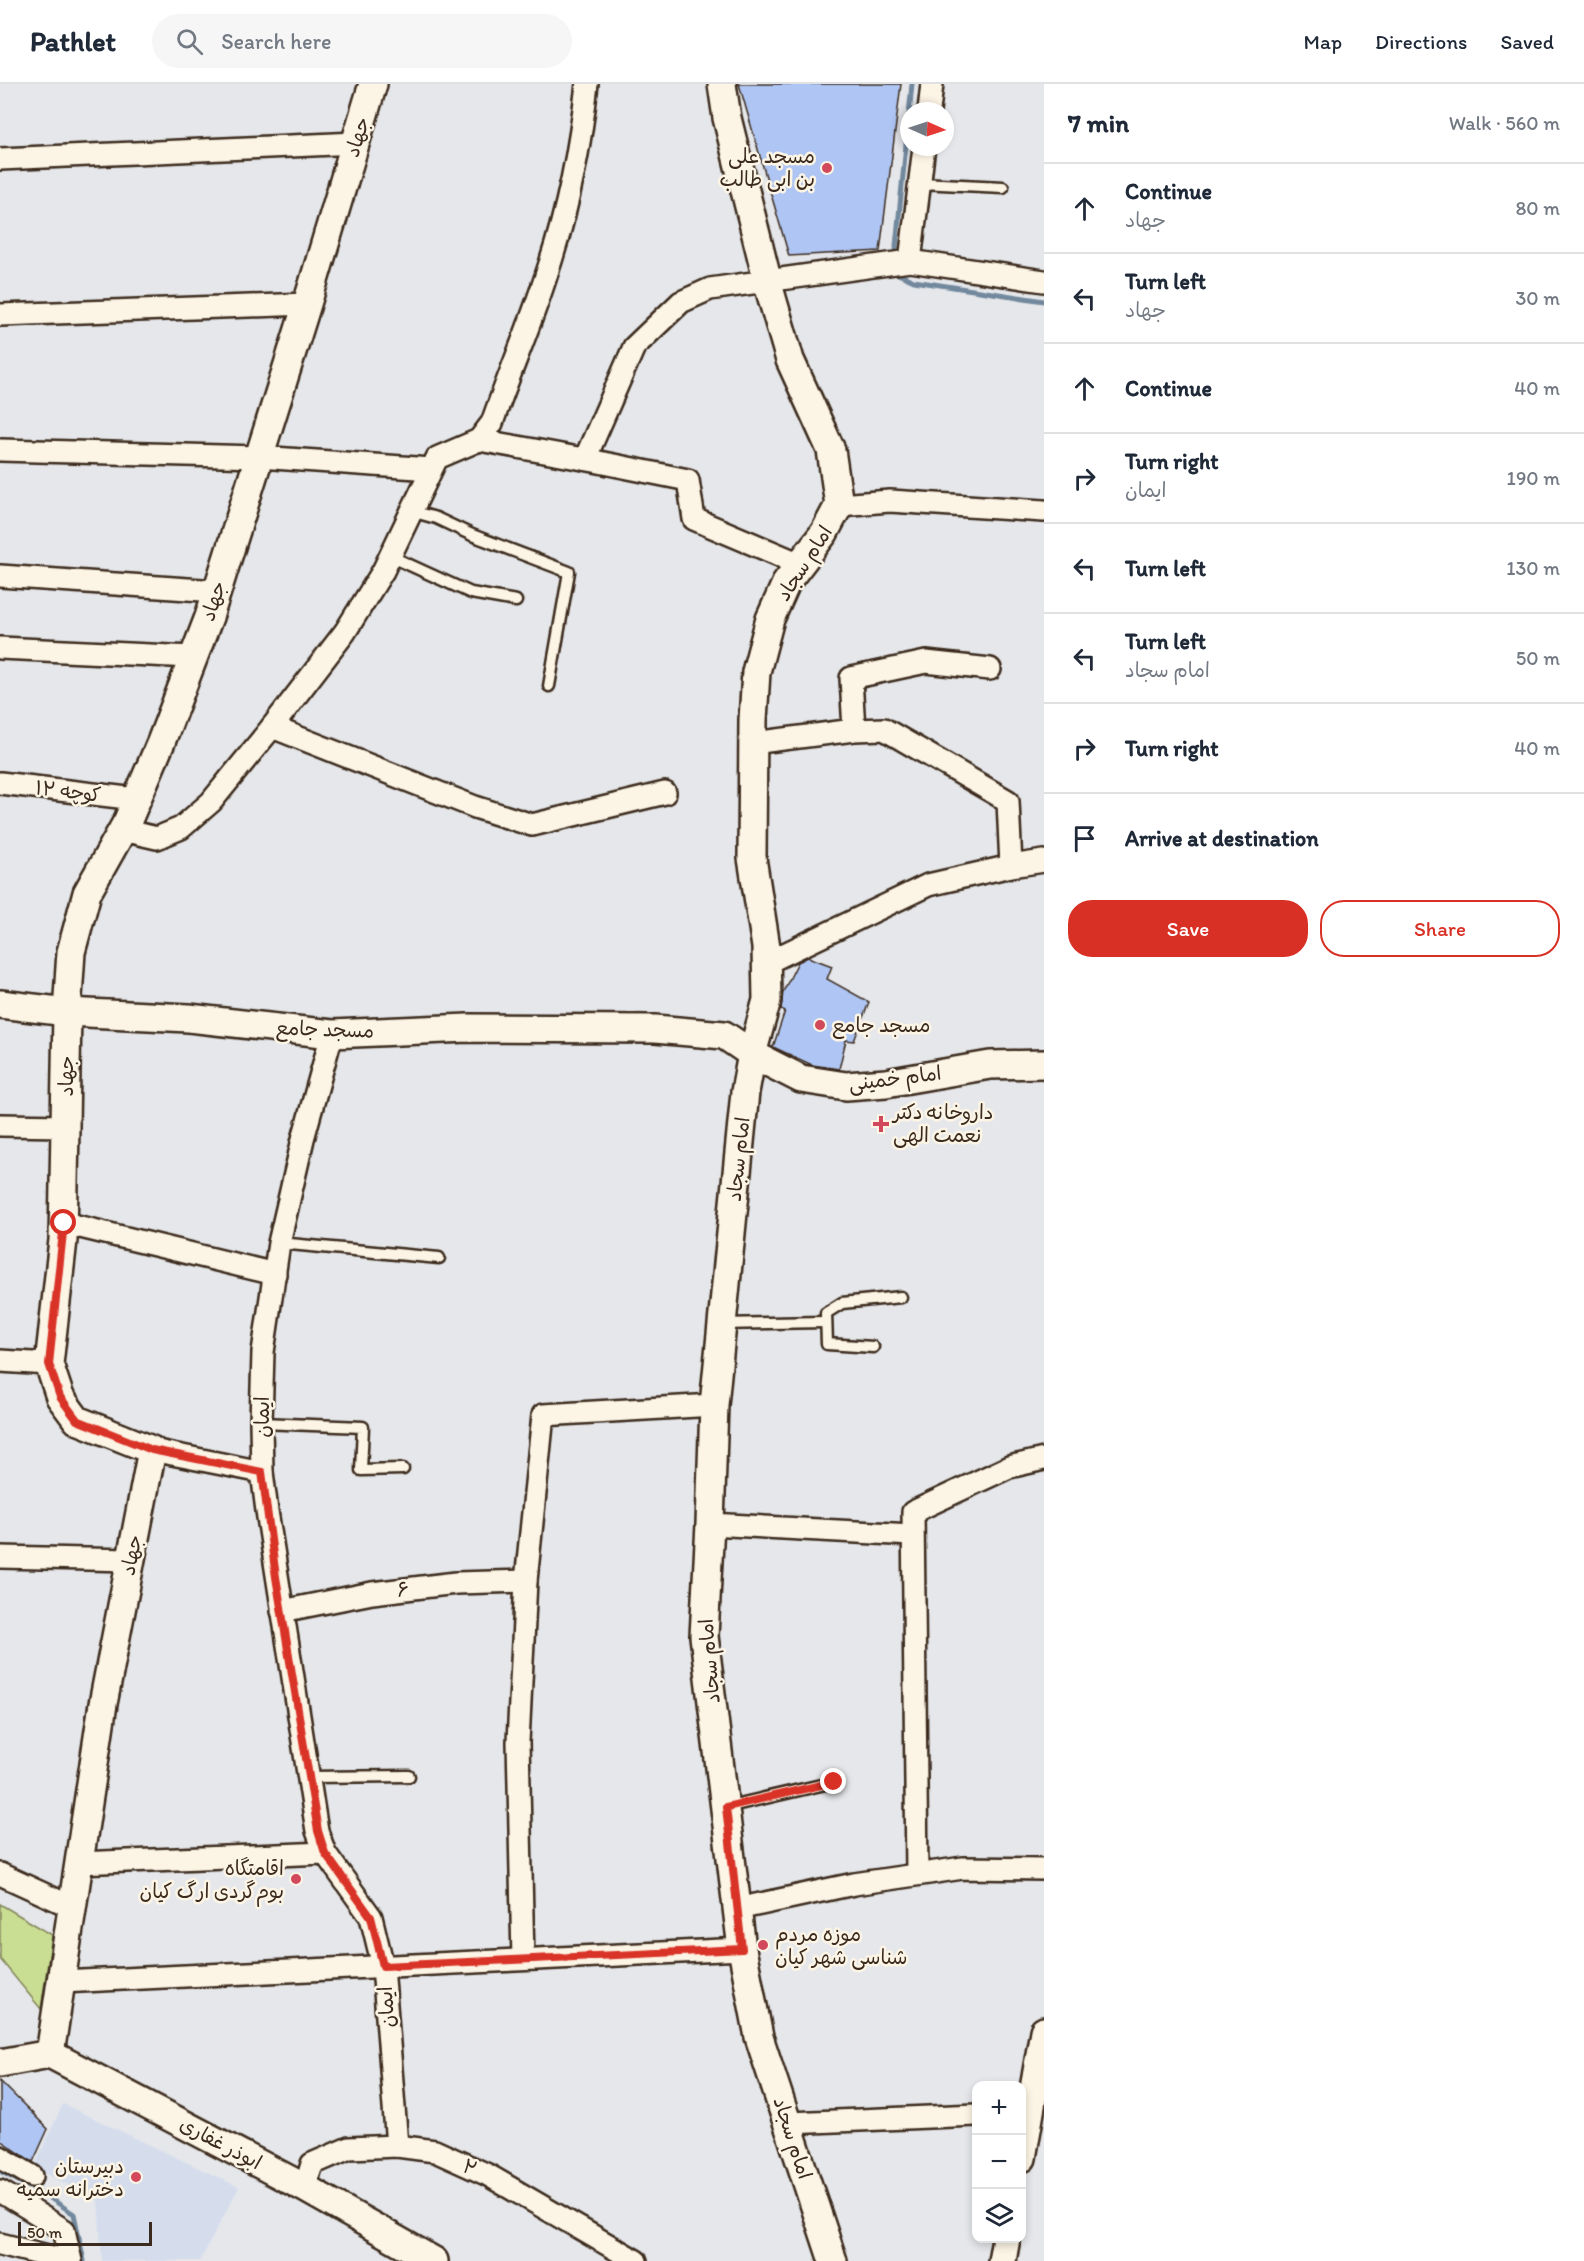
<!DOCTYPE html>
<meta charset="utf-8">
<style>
:root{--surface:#fff;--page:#f6f6f7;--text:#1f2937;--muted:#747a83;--line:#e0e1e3;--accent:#d93025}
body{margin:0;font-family:Itim,"Playpen Sans Arabic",sans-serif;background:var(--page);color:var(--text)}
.controls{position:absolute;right:18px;bottom:18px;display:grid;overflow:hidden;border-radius:12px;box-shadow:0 3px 9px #0003}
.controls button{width:54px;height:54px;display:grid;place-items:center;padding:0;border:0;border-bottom:2px solid var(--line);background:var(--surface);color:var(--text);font:30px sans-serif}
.compass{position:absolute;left:900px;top:18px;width:54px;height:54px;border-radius:50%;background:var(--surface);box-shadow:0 3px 9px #0003;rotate:93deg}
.scale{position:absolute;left:18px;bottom:15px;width:134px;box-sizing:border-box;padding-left:6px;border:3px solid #3b2a1e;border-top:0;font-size:16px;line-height:21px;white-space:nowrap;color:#3b2a1e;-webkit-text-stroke:4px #fcf5e5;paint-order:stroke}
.stop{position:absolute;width:18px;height:18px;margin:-14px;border:4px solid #d93025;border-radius:50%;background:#fff}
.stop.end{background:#d93025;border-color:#fff;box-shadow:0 2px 6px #0008}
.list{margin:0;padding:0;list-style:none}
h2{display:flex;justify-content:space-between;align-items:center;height:78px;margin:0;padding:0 24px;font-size:26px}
h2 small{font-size:20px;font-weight:400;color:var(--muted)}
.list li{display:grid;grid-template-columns:39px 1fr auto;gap:18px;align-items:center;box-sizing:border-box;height:90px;padding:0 24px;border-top:2px solid var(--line)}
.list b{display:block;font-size:22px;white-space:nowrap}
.list p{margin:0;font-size:20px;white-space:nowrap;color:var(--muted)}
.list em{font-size:20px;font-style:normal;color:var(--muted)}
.actions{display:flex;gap:12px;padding:18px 24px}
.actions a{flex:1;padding:14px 0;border:2px solid var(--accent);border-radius:24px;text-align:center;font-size:21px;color:var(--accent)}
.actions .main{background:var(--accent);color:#fff}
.icon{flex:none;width:33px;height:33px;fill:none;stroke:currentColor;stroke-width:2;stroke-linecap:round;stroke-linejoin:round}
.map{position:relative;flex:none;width:1044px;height:2177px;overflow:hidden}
header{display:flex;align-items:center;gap:36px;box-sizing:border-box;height:84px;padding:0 30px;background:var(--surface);border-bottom:2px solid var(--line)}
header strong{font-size:28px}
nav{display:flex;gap:33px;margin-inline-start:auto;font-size:21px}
.search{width:420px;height:54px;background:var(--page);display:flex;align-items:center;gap:15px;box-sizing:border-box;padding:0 21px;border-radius:33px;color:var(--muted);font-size:22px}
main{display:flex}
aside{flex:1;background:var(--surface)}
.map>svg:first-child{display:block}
</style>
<header>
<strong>Pathlet</strong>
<div class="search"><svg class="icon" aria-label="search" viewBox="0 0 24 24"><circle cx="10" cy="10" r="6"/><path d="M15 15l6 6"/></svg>Search here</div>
<nav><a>Map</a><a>Directions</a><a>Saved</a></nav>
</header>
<main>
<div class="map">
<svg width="1044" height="2177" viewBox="0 0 1044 2177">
<rect width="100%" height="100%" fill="#e5e7ea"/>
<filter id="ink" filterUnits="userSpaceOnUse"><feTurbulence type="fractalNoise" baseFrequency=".0167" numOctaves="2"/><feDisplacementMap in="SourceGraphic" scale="12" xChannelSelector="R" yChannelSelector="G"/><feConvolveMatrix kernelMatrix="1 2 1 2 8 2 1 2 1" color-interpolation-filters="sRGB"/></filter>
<g filter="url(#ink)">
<path fill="#d5dded" d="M 63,2020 L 239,2103 L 200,2177 L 102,2177 L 98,2117 L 34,2083 Z"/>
<path fill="#c9de93" stroke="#828458" stroke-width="1.5" d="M 0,1820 L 52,1851 L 41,1925 L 0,1875 Z"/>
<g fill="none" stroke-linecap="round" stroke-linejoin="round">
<g stroke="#72889d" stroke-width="5">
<path d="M 897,176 L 896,162 L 912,0"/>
<path d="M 897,185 L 898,190 L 914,197 L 1044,217"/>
<path d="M 0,2087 L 47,2112 L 74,2130 L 84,2177"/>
</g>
</g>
<g fill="#afc6f4" stroke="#3b2a1e" stroke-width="1.5">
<path d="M 739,0 L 901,0 L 880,167 L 789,172 Z"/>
<path d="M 808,873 L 832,882 L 827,895 L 869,918 L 854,957 L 846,956 L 839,985 L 812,981 L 773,963 L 785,927 L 781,925 L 783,908 L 798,878 Z"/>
<path d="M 0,1997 L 48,2045 L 33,2078 L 0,2056 Z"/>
</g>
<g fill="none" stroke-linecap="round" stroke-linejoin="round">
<g stroke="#3b2a1e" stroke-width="15">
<g id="service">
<path d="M 920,99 L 1003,103"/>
<path d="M 411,427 L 436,434 L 472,451 L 569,488 L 549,602"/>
<path d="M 390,472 L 471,509 L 516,517"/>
<path d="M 279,1159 L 439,1174"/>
<path d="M 721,1240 L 825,1238"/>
<path d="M 873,1263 L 827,1260 L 826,1229 L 842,1219 L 901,1213"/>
<path d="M 261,1339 L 363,1343 L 361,1386 L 403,1385"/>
<path d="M 309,1693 L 409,1692"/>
<path d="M 726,1723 L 834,1698"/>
</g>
</g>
<g stroke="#3b2a1e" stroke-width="26">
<g id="minor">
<path d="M 929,27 L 932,0"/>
<path d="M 0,75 L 356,59"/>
<path d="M 910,177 L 924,63"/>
<path d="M 0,231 L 307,220"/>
<path d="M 479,356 L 594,377 L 688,396 L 694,435 L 800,480"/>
<path d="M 0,366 L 259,373 L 431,385"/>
<path d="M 585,375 L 634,263 L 681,218 L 710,205 L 910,177 L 1044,197"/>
<path d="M 839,421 L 890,417 L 1044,427"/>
<path d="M 0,492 L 217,507"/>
<path d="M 0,564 L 193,573"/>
<path d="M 272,643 L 475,723 L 532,741 L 665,709"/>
<path d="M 854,646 L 851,594 L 926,578 L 990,585"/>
<path d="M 753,659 L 854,646 L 884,645 L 1008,717 L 1011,782"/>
<path d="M 0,699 L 136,715"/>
<path d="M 122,746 L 157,754 L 181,744 L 211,718 L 272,643 L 345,548 L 383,487 L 437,374 L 479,356 L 492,339 C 509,290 530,242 546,192 C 567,130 580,65 587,0"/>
<path d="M 766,879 L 928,801 L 1011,782 L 1044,777"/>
<path d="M 332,950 L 303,1055 L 279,1159 L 263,1268 L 261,1339 L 262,1388 L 267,1427 L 317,1747 L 325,1769 L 371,1833 L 383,1882 L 397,2062"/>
<path d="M 0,1041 L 66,1042"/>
<path d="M 64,1139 L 275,1190"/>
<path d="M 0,1277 L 49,1280"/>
<path d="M 152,1366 L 262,1388"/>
<path d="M 710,1440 L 912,1451"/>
<path d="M 0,1473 L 130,1476"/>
<path d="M 282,1527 L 372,1509 L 456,1499 L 526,1497"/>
<path d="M 78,1779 L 325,1769"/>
<path d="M 0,1790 L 72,1823"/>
<path d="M 917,1790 L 913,1428 L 1009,1383 L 1044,1375"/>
<path d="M 737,1825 L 854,1800 L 963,1784 L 1044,1785"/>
<path d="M 523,1875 L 518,1658 L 526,1497 L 543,1331 L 714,1321"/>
<path d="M 61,1898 L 742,1865"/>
<path d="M 789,2039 L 976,2031"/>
<path d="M 0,2073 L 32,2092"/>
<path d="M 305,2104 L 312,2080 L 349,2064 L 397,2062 L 435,2067 L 488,2091 L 636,2177"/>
<path d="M 0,2107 L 64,2146 L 71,2177"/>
<path d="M 0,2160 L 68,2177"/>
</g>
</g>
<g stroke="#3b2a1e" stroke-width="32">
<g id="tertiary">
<path d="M 722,0 L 727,34 L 770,207 L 790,276 L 831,366 L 839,421 L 824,449 L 787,497 L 770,535 L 756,588 L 753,636 L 752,774 L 766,863 L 767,916 L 752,970 L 745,1008 L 714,1321 L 710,1440 L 704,1552 L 742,1865 L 759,1953 L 833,2177"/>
<path d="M 0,920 L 67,928 L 189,934 L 332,950 L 468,944 L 655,945 L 724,951 L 752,970 L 801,995 L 846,1002 L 886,999 L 990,981 L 1044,980"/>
<path d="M 50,1970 L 103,1620 L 152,1366 L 77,1336 L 60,1313 L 49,1280 L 63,1156 L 67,928 L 71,868 L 87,809 L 128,736 L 161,658 L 209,533 L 307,220 L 373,0"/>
<path d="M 0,1979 L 50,1970 L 305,2104 L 434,2177"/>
<path d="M 1022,2074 L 1044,1947"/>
<path d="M 1002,2177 L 1006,2154"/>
</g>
</g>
<use href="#service" stroke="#fcf5e5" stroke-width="10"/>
<use href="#minor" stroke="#fcf5e5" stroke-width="21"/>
<use href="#tertiary" stroke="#fcf5e5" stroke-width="27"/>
</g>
</g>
<g fill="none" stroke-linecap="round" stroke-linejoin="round" filter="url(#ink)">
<path stroke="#d93025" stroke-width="8" d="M 64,1139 L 49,1280 L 60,1313 L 77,1336 L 152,1366 L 262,1388 L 276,1493 L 318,1747 L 325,1769 L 371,1833 L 383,1882 L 742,1865 L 726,1723 L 834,1698"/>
</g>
<g fill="#d1495b" stroke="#fcf5e5" stroke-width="2">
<circle cx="827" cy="84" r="6"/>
<circle cx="820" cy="941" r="6"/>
<path d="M878 1031h6v6h6v6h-6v6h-6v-6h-6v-6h6z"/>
<circle cx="296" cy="1795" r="6"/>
<circle cx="763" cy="1861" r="6"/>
<circle cx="136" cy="2093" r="6"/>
</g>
<g text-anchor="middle" stroke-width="5" stroke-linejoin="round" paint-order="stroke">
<g font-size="20" fill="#3b2a1e" stroke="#fcf5e5">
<text transform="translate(357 53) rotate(-73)" y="7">جهاد</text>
<text transform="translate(804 479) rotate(-57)" y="7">امام سجاد</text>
<text transform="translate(213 517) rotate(-72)" y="7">جهاد</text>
<text transform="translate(68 707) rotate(7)" y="7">کوچه ۱۲</text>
<text transform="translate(325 945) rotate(2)" y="7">مسجد جامع</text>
<text transform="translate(66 992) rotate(-90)" y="7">جهاد</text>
<text transform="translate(895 994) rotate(-7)" y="7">امام خمینی</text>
<text transform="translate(738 1075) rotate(-84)" y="7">امام سجاد</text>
<text transform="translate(262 1333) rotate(-90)" y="7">ایمان</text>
<text transform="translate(131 1471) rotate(-79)" y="7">جهاد</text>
<text transform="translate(403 1505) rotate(-7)" y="7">۶</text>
<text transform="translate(709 1577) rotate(-95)" y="7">امام سجاد</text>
<text transform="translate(386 1923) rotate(-94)" y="7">ایمان</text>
<text transform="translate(793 2054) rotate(72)" y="7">امام سجاد</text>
<text transform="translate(221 2059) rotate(28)" y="7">ابوذر غفاری</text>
<text transform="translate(470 2083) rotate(24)" y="7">۲</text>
</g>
<g font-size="20" fill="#3b2a1e" stroke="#fcf5e5" text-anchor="end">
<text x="815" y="79">مسجد علی<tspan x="815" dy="23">بن ابی طالب</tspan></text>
<text x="832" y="948" text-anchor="start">مسجد جامع</text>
<text x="893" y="1035" text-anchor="start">داروخانه دکتر<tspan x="893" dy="23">نعمت الهی</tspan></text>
<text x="284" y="1791">اقامتگاه<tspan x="284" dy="23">بوم‌گردی ارگ کیان</tspan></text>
<text x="775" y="1857" text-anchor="start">موزه مردم<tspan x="775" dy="23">شناسی شهر کیان</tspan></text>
<text x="124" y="2089">دبیرستان<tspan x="124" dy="23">دخترانه سمیه</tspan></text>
</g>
</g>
</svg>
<div class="controls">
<button>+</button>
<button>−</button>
<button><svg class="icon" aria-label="layers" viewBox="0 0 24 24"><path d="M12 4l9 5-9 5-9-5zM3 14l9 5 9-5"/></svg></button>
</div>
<svg class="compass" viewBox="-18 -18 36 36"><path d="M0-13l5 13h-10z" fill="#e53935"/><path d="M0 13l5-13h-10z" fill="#747a83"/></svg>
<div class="scale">50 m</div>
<div class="stop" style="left:64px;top:1139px"></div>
<div class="stop end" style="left:834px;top:1698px"></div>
</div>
<aside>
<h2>7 min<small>Walk · 560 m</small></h2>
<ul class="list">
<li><svg class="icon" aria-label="ahead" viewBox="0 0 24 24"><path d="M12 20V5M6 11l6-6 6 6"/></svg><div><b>Continue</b><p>جهاد</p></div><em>80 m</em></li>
<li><svg class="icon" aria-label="left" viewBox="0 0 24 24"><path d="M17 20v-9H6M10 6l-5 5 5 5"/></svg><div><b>Turn left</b><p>جهاد</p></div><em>30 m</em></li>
<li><svg class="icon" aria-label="ahead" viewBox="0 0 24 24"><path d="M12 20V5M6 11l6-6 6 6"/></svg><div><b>Continue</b></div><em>40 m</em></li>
<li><svg class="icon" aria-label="right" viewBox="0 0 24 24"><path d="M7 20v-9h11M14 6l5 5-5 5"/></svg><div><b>Turn right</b><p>ایمان</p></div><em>190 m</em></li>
<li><svg class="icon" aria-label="left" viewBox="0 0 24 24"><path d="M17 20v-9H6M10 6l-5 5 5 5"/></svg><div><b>Turn left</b></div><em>130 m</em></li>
<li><svg class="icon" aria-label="left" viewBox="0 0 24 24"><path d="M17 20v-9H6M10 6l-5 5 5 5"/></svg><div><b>Turn left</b><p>امام سجاد</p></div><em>50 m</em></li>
<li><svg class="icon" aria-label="right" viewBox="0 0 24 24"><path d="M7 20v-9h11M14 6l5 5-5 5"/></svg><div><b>Turn right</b></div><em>40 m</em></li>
<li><svg class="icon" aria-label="arrive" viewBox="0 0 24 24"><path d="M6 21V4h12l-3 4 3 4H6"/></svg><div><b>Arrive at destination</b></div></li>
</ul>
<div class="actions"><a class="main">Save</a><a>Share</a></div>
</aside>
</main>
